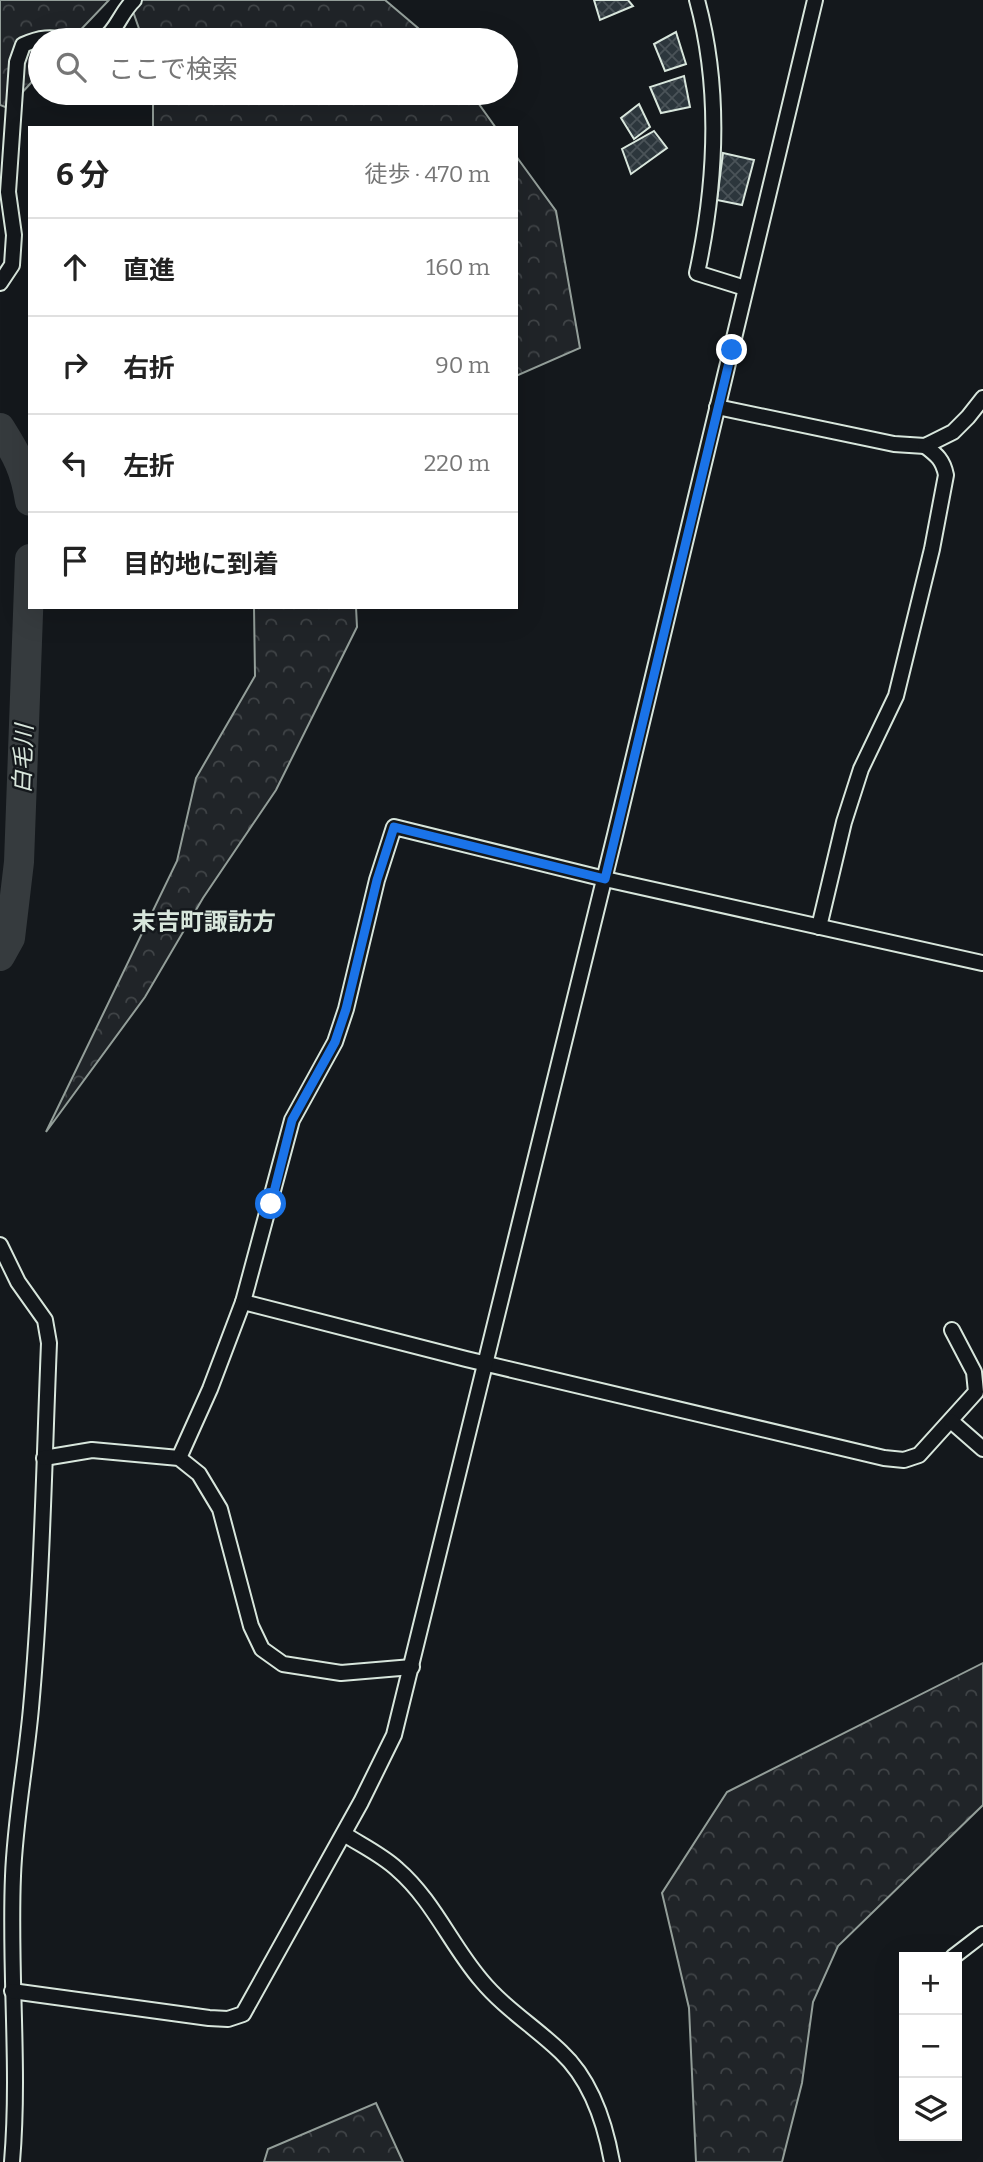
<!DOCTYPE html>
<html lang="ja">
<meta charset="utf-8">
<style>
:root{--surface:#fff;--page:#f6f6f6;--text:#222;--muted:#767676;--line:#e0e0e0}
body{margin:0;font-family:Bitter,"Noto Sans JP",serif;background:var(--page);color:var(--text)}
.controls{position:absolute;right:21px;bottom:21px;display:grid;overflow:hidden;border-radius:0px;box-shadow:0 7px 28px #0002}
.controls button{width:63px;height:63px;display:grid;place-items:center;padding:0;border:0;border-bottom:2px solid var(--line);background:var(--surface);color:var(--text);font:35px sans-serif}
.stop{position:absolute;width:21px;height:21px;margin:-16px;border:5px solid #1a73e8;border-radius:50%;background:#fff}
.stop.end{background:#1a73e8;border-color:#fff;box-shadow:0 2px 7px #0008}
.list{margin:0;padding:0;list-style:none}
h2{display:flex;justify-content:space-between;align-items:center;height:91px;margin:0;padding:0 28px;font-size:30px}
h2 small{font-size:23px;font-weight:400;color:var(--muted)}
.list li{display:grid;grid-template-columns:46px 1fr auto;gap:21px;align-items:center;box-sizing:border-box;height:98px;padding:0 28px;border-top:2px solid var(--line)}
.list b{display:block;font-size:26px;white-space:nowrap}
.list em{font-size:23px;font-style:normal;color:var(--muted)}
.icon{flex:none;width:38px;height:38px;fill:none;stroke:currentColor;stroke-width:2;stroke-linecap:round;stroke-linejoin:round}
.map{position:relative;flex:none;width:983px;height:2162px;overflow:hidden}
.search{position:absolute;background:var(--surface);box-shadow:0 7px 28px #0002;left:28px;top:28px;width:490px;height:77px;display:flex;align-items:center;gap:18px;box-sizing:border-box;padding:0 24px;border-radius:38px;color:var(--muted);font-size:26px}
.panel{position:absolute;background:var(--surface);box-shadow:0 7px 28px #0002;left:28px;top:126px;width:490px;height:483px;border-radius:0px}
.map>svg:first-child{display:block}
</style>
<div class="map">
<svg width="983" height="2162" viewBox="0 0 983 2162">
<defs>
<pattern id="forest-crowns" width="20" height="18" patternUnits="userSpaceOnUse" patternTransform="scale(1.75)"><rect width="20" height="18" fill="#202428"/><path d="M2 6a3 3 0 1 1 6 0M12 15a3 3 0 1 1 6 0" fill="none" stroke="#404447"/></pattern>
<pattern id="building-cross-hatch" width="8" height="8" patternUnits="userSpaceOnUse" patternTransform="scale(1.75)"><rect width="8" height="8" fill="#2c363c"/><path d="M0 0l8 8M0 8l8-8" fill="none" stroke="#4a5358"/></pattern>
</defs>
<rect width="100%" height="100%" fill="#14181c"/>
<g fill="url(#forest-crowns)" stroke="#939e99" stroke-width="2">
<path d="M 0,0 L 109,0 L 71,40 L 40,40 L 40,73 L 8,108 L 0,105 Z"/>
<path d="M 129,0 L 385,0 L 418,28 L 428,40 L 143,40 Z"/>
<path d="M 153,93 L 471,93 L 496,128 L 153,128 Z"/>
<path d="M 516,156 L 556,211 L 580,348 L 516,376 Z"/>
<path d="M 254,607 L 356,607 L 357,627 L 276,790 L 203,898 L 145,997 L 46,1132 L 177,861 L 196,778 L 255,676 Z"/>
<path d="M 983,1663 L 983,1805 L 838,1946 L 813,2002 L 802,2083 L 782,2162 L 696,2162 L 689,2008 L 662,1893 L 727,1792 Z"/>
<path d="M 376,2103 L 403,2162 L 264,2162 L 268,2149 Z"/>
</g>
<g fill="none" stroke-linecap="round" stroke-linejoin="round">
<g stroke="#363b3e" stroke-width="30">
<path d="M 0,428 C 17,455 25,469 30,501"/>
<path d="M 0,956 L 10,938 L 19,862 L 30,559"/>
</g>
</g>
<g fill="url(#building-cross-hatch)" stroke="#d8e6dc" stroke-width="2">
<path d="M 594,0 L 628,0 L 633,6 L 600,20 Z"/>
<path d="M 676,32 L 686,64 L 665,71 L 654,44 Z"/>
<path d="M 684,76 L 690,107 L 661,113 L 650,87 Z"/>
<path d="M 639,104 L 650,127 L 634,139 L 621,118 Z"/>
<path d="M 654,131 L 667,148 L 631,174 L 622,149 Z"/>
<path d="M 723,153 L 754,160 L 742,205 L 717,200 Z"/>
</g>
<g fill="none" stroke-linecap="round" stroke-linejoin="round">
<g stroke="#d8e6dc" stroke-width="18">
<g id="minor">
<path d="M 697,0 C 721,88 716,184 697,273 L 745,288"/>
<path d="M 103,40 C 117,30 121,12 134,0"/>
<path d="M 0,283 L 12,265 L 14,235 L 8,192 L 17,62 L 23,45 C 40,37 51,37 68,40"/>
<path d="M 717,407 L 894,444 L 925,446 L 953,432 L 968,417 L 983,398"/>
<path d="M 819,927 L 844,822 L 861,769 L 896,696 L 932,549 L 946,475 C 943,460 937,455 925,446"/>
<path d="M 0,1245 L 18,1282 L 45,1320 L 49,1343 C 44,1465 42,1587 31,1708 C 26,1764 15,1820 13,1876 C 9,1972 20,2067 12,2162"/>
<path d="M 243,1302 L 466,1359 L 884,1458 L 904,1460 L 919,1455 L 976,1392 L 974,1372 L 952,1330"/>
<path d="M 951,1421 L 983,1449"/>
<path d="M 44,1458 L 92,1450 L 179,1458 L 199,1474 L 220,1509 L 251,1626 L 262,1649 L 283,1664 L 341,1673 L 412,1667"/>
<path d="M 179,1458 L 210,1389 L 243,1302 L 292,1120 L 335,1042 L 346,1009 L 377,880 L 394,827 L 605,879 L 982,963"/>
<path d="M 344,1834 C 361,1845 382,1855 397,1869 C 433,1900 451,1945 481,1980 C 504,2008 535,2027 561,2052 C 590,2079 605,2123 612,2162"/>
<path d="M 953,1957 L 983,1934"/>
<path d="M 12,1991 L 209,2018 L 228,2019 L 243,2014 L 361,1802 L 394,1735 L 615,835 L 815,0"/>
</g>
</g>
<use href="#minor" stroke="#14181c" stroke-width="14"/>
</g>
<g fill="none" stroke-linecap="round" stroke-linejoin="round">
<path stroke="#1a73e8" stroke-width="9" d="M 271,1204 L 292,1120 L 335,1042 L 346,1009 L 377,880 L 394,827 L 605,879 L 732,350"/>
</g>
<g text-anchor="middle" stroke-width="5" stroke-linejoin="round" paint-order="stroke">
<g font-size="23" font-style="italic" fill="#d8e6dc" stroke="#14181c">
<text transform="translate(23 759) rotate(-88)" y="8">白毛川</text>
</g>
<g font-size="24" font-weight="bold" fill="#d8e6dc" stroke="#14181c">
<text x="204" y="930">末吉町諏訪方</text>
</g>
</g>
</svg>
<div class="controls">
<button>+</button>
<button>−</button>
<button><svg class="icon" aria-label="layers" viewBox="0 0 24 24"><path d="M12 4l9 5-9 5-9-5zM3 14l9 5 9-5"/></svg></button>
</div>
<div class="stop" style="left:271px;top:1204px"></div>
<div class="stop end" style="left:732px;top:350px"></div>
<div class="search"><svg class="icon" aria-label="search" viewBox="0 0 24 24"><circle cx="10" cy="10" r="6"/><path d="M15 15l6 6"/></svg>ここで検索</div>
<section class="panel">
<h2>6 分<small>徒歩 · 470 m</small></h2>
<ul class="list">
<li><svg class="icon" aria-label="ahead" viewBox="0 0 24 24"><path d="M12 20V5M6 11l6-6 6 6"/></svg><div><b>直進</b></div><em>160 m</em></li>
<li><svg class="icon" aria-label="right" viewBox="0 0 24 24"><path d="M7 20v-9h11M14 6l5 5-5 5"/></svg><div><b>右折</b></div><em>90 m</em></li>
<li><svg class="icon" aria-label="left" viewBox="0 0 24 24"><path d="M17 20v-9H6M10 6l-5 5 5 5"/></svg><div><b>左折</b></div><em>220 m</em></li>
<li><svg class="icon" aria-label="arrive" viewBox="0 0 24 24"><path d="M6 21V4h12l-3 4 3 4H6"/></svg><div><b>目的地に到着</b></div></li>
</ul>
</section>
</div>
